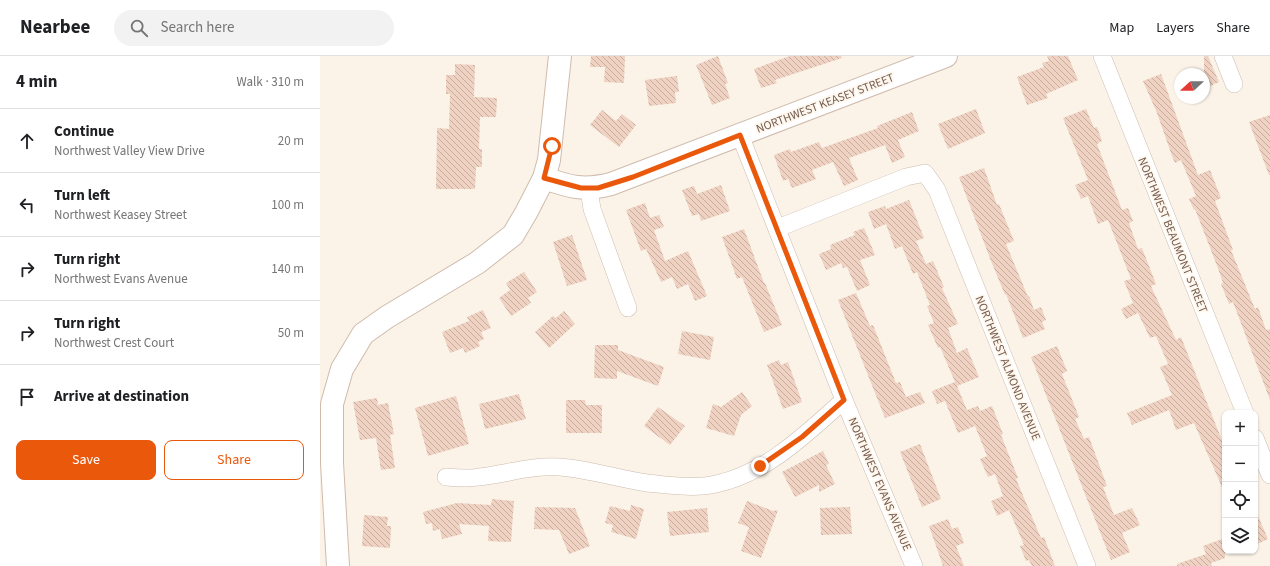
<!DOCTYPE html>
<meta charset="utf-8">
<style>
:root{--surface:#fff;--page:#f2f2f2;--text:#202124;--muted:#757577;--line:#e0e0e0;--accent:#ea580c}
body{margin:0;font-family:"Source Sans 3",sans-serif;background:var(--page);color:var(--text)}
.controls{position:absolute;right:12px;bottom:12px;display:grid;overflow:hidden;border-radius:8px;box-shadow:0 1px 3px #0004}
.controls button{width:36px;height:36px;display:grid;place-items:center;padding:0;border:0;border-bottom:1px solid var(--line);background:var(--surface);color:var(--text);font:20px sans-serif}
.compass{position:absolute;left:854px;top:12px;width:36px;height:36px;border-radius:50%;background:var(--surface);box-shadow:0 1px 3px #0004;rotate:249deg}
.stop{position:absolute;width:12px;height:12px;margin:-9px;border:3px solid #ea580c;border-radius:50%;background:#fff}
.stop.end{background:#ea580c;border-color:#fff;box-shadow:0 1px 4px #0008}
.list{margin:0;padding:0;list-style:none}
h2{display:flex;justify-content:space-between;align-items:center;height:52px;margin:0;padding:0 16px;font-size:17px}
h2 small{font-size:13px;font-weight:400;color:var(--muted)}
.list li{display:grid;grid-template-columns:26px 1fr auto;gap:12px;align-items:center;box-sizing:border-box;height:64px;padding:0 16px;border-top:1px solid var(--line)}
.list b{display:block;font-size:15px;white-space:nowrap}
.list p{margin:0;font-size:13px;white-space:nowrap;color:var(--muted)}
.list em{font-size:13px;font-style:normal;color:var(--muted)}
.actions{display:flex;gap:8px;padding:12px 16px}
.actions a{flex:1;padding:9px 0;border:1px solid var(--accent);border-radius:8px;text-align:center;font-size:14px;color:var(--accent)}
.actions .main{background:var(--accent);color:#fff}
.icon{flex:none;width:22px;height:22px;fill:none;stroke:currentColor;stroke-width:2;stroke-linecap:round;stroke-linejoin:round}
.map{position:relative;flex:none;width:950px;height:510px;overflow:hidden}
header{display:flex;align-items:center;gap:24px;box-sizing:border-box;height:56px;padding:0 20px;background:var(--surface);border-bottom:1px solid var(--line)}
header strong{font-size:19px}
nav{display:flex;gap:22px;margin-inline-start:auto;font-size:14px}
.search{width:280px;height:36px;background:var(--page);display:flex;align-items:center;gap:10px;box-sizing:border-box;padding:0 14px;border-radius:22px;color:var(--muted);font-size:15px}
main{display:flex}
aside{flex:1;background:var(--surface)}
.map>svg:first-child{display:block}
</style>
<header>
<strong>Nearbee</strong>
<div class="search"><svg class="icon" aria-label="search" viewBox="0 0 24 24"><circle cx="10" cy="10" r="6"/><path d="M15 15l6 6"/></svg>Search here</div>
<nav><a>Map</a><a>Layers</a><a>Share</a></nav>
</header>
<main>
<aside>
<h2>4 min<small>Walk · 310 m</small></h2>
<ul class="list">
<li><svg class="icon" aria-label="ahead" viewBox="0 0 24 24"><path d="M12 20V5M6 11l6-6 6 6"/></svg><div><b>Continue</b><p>Northwest Valley View Drive</p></div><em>20 m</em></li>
<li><svg class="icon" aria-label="left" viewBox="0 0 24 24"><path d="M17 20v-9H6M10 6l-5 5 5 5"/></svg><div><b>Turn left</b><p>Northwest Keasey Street</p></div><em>100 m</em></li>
<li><svg class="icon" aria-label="right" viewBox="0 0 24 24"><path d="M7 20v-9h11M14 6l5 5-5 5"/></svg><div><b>Turn right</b><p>Northwest Evans Avenue</p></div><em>140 m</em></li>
<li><svg class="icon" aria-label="right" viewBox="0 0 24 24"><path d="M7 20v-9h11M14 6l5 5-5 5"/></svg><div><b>Turn right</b><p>Northwest Crest Court</p></div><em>50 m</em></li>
<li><svg class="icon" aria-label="arrive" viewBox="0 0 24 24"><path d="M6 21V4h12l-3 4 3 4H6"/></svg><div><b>Arrive at destination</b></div></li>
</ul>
<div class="actions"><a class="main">Save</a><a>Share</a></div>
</aside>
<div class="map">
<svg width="950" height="510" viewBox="0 0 950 510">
<defs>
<pattern id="building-back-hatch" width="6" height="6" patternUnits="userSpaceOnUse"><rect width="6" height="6" fill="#efd2c1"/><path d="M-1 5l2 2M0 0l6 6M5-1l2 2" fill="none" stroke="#c6ad9f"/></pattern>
</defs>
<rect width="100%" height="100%" fill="#fbf3e8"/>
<g fill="url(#building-back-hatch)">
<path d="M 271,0 L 305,0 L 304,27 L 284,26 L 285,11 L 270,11 Z"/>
<path d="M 398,0 L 408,27 L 405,28 L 410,42 L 392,49 L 376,9 Z"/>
<path d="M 470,0 L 521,0 L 522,2 L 455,24 L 457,27 L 441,32 L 434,13 Z"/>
<path d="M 727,0 L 748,0 L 758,24 L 726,38 L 728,42 L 707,49 L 697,21 L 724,11 L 722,7 L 729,5 Z"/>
<path d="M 884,0 L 888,0 L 899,26 L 884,33 Z"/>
<path d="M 135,8 L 155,9 L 154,41 L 177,42 L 176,61 L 160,61 L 159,93 L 162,93 L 162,111 L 156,111 L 155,133 L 116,133 L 117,72 L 129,73 L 130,38 L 126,38 L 126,19 L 135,19 Z"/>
<path d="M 841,18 L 878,119 L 890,114 L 901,142 L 895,145 L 913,194 L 911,194 L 935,253 L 938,251 L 946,274 L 950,273 L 950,344 L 913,246 L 909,248 L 901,228 L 903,227 L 899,215 L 875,153 L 874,154 L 869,143 L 876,140 L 861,104 L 855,107 L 852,100 L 837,57 L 823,25 Z"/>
<path d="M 357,20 L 359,36 L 355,36 L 356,47 L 329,50 L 325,24 Z"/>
<path d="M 656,53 L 665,77 L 628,93 L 618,68 Z"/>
<path d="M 766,53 L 774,72 L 777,71 L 782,85 L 777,88 L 802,154 L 808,152 L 813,165 L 809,167 L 818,193 L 822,192 L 836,228 L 831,230 L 856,284 L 861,281 L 905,392 L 905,438 L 874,367 L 856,374 L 849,354 L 812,369 L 807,357 L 852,339 L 840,311 L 848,308 L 836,280 L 830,282 L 818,257 L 806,263 L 801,253 L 813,247 L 804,225 L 811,223 L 788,164 L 778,168 L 768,140 L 761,143 L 755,129 L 768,124 L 743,62 Z"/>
<path d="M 282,54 L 296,65 L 302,58 L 316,69 L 299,91 L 270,69 Z"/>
<path d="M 592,56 L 599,75 L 578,84 L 585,101 L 572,107 L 565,89 L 529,102 L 538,124 L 524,130 L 513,106 L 492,114 L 496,123 L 472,132 L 468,123 L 463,125 L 454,99 L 470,93 L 471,96 L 499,86 L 502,92 L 558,72 L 557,70 Z"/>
<path d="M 950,59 L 950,119 L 949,119 L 929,66 Z"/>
<path d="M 664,112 L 677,149 L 679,148 L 694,185 L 686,188 L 708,241 L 709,240 L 714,254 L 721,251 L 726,264 L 722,266 L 725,273 L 703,282 L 686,238 L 685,239 L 671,205 L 639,121 Z"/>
<path d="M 401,129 L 410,155 L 381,165 L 379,158 L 372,160 L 362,134 L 374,130 L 377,138 Z"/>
<path d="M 589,144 L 604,182 L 596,185 L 606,208 L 613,205 L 624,231 L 622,232 L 638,268 L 628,272 L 637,297 L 647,292 L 659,321 L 637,330 L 647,354 L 658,350 L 660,355 L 672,350 L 683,378 L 681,379 L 698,422 L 696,423 L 721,482 L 724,481 L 735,510 L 712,510 L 709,504 L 706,505 L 700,490 L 704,489 L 689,454 L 677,460 L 671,445 L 683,440 L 675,418 L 668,421 L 660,403 L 667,400 L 655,370 L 638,377 L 625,345 L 617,348 L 612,335 L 635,326 L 620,291 L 618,292 L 608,269 L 614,267 L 607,250 L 610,249 L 597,216 L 593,218 L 582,190 L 575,193 L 566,168 L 554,173 L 548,156 L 565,150 L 566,153 Z"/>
<path d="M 325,147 L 330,162 L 339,159 L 344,171 L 334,174 L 345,205 L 368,195 L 387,240 L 375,245 L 368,228 L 357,233 L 352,221 L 341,226 L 326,193 L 321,195 L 306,154 Z"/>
<path d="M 544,172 L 555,199 L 540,204 L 550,229 L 537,235 L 527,211 L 523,212 L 521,207 L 506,214 L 499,198 L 511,193 L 510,189 L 535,179 L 533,176 Z"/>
<path d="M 424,173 L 444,227 L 445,227 L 462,269 L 444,276 L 422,221 L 417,223 L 402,181 Z"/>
<path d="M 252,179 L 267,224 L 247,230 L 233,186 Z"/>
<path d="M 204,216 L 217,236 L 208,242 L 211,247 L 191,260 L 179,242 L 190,234 L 186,227 Z"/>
<path d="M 536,237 L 550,270 L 553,269 L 576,327 L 580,326 L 586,341 L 600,336 L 605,347 L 565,362 L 518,244 Z"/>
<path d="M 163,254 L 171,272 L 161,276 L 164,283 L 158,286 L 160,290 L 145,297 L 143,292 L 130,297 L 122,276 L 149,265 L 147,261 Z"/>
<path d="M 244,255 L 255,268 L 229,292 L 215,276 L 233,260 L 236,262 Z"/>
<path d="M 362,275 L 394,281 L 390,304 L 358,298 Z"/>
<path d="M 275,289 L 298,289 L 298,294 L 344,311 L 338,330 L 297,315 L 297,323 L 274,322 Z"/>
<path d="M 737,290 L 747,315 L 742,318 L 759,361 L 755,363 L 764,383 L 769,381 L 787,430 L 783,431 L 794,459 L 812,452 L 820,469 L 802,477 L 810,496 L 791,504 L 711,301 Z"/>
<path d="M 459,304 L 461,309 L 468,306 L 482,346 L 463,353 L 447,309 Z"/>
<path d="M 422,336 L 432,350 L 421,359 L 414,380 L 386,372 L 393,348 L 401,351 Z"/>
<path d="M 199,338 L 206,363 L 165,373 L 159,348 Z"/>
<path d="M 136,340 L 149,388 L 108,400 L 95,352 Z"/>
<path d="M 57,342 L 58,349 L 68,347 L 74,378 L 70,379 L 75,412 L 61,414 L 56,382 L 40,384 L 33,346 Z"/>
<path d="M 246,344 L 265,344 L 266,349 L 282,349 L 282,377 L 246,377 Z"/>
<path d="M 338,351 L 365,370 L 350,389 L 324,370 Z"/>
<path d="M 600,388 L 621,443 L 602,451 L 580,396 Z"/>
<path d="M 503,395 L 509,408 L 506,409 L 515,428 L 499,436 L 499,429 L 475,441 L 462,416 Z"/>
<path d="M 172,443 L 194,445 L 191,486 L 168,485 L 169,470 L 139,468 L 142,478 L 122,483 L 120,473 L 113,475 L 112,467 L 106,468 L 103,456 L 137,447 L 171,449 Z"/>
<path d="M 427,445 L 453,455 L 458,454 L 441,502 L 421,495 L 429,471 L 418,467 Z"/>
<path d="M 311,449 L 324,453 L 316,483 L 291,476 L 293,469 L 285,467 L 290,450 L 310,455 Z"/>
<path d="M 215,451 L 255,452 L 270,490 L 249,498 L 239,474 L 214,473 Z"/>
<path d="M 530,451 L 532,478 L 501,479 L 500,452 Z"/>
<path d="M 387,452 L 389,476 L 350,480 L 347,456 Z"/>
<path d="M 935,453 L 948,483 L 935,489 Z"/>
<path d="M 44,459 L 68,461 L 67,470 L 71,470 L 70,492 L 42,490 Z"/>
<path d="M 628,463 L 632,473 L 638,471 L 644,487 L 636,490 L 644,510 L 623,510 L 609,470 Z"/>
<path d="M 905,482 L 905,502 L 891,507 L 892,510 L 857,510 L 857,508 L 886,498 L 883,490 Z"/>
</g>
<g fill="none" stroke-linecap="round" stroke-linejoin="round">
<g stroke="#cdbbae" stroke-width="18">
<g id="street">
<path d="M 782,0 L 925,357"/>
<path d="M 903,0 L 914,28"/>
<path d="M 420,79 L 524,344 L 594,510"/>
<path d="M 269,133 L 272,153 L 308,252"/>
<path d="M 458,172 L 586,121 L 605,117 L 617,134 L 767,510"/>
<path d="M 935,382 L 950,419"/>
<path d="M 126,421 C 137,422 148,423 159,421 C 186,418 213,409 240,411 C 268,413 299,423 327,427 C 349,429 374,433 396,428 C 447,417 487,377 524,344"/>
</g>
</g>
<g stroke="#cfbbac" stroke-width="24">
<g id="secondary">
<path d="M 224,122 C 250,131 263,135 291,128 L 626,0"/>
<path d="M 18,510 L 12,407 L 12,348 L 22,313 L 43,278 L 67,261 L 157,207 L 193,179 L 206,157 L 224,122 L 229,104 L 240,0"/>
</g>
</g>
<use href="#street" stroke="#fff" stroke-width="17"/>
<use href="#secondary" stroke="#fff" stroke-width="22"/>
</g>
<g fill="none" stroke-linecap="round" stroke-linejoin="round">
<path stroke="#ea580c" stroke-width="5" d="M 232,90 L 224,122 L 261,132 L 278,132 L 313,121 L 420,79 L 524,344 L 482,381 L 440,410"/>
</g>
<g text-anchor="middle" stroke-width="3.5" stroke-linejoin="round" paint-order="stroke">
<g font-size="12" fill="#745a4d" stroke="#fef7ee">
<text transform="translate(505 47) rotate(-21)" y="4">NORTHWEST KEASEY STREET</text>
<text transform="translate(853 179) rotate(68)" y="4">NORTHWEST BEAUMONT STREET</text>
<text transform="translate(688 312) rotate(68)" y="4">NORTHWEST ALMOND AVENUE</text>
<text transform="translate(560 428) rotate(67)" y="4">NORTHWEST EVANS AVENUE</text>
</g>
</g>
</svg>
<div class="controls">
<button>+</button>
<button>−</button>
<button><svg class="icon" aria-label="locate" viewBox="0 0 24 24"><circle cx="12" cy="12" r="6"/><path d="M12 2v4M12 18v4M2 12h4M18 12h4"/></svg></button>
<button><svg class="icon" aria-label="layers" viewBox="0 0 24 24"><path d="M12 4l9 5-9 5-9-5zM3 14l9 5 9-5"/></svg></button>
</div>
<svg class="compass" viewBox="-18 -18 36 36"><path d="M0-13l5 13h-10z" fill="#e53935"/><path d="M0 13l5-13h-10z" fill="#757577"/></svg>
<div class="stop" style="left:232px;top:90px"></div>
<div class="stop end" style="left:440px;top:410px"></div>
</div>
</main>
